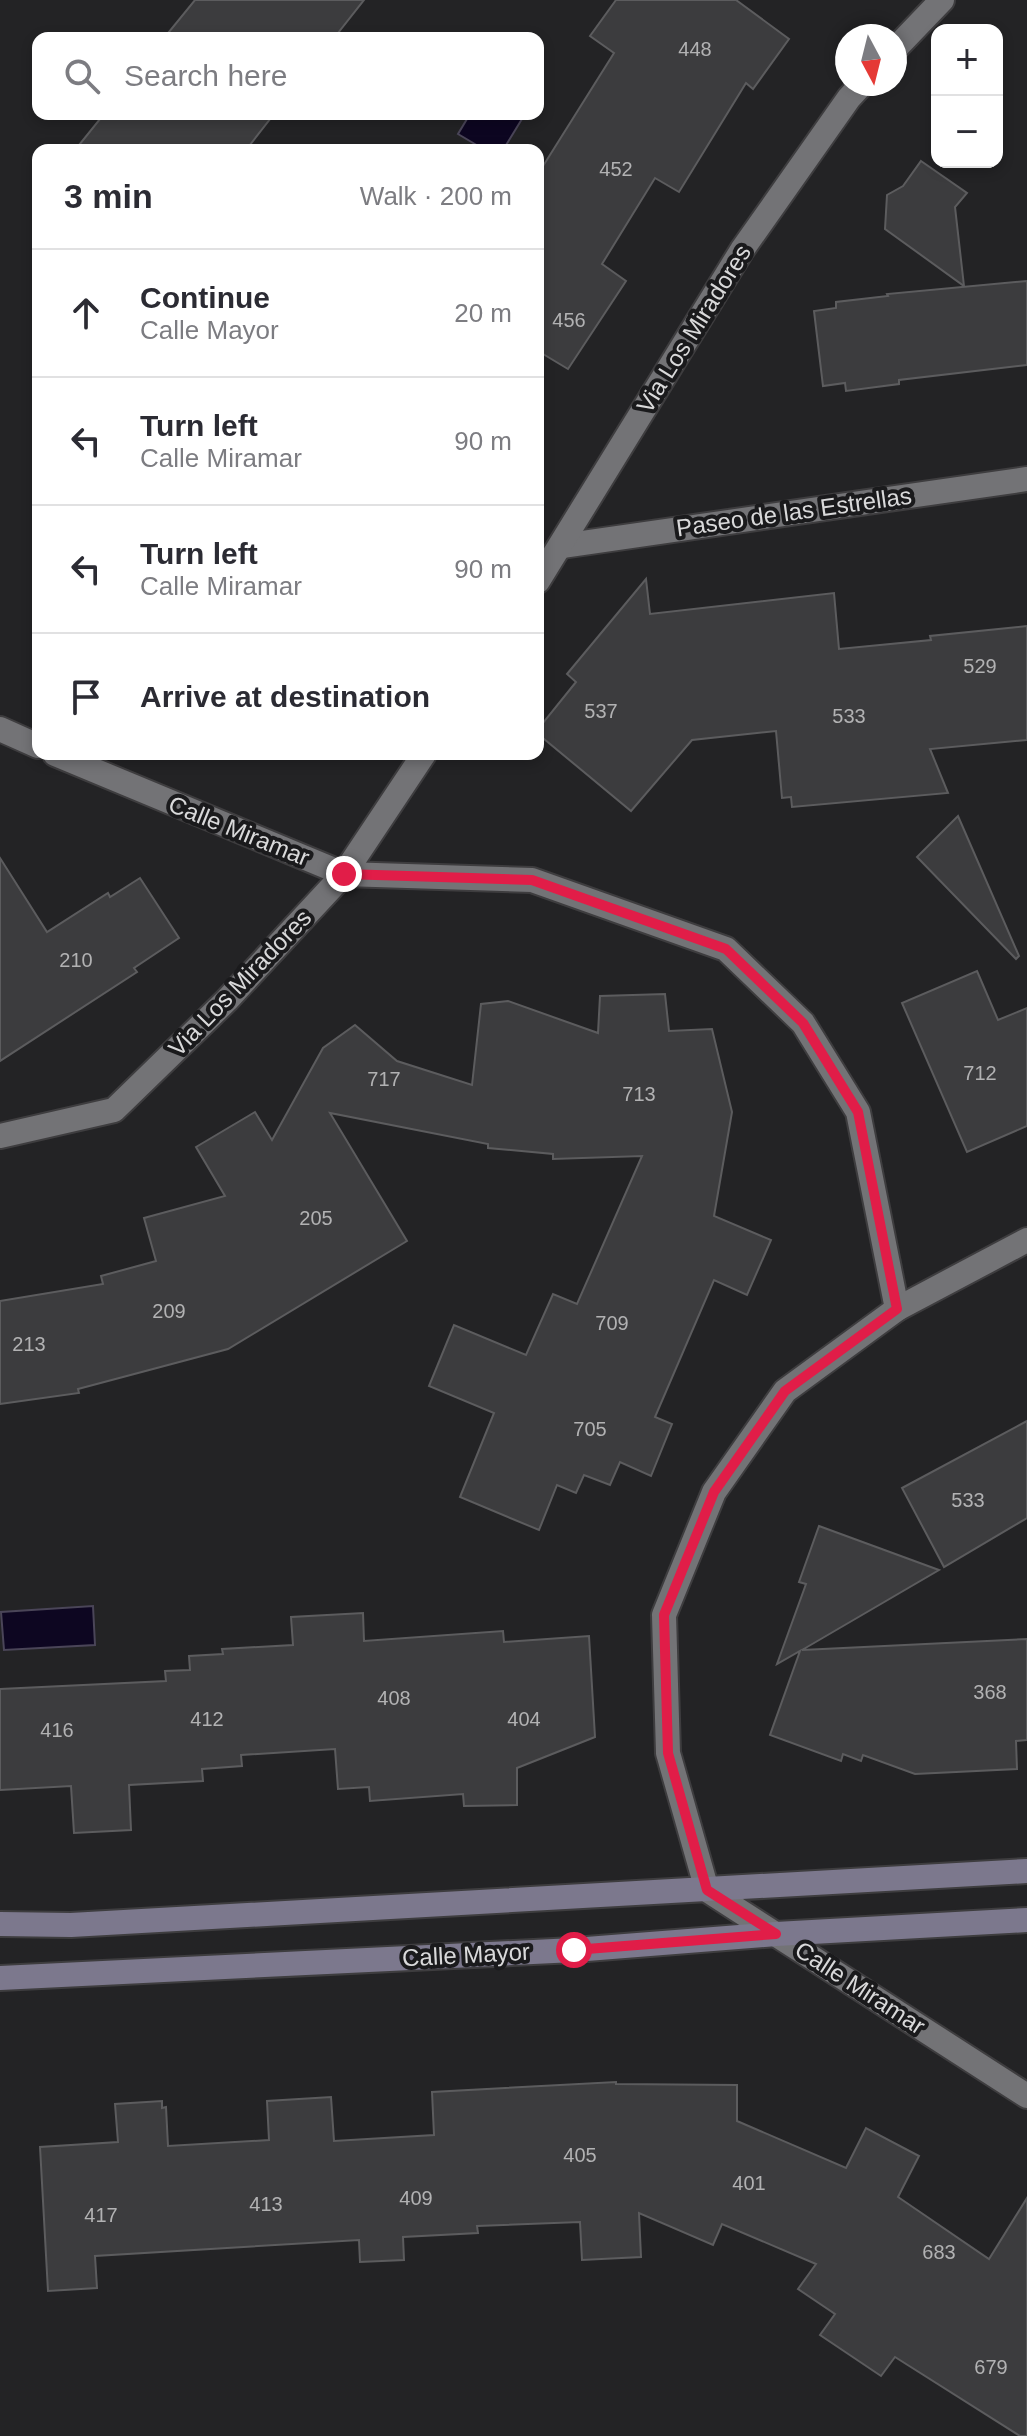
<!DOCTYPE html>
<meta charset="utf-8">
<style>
:root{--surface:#fff;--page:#f7f7f7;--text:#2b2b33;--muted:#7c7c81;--line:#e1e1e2}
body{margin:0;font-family:Helvetica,sans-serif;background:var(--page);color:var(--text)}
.controls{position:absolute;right:24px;top:24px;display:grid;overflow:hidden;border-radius:16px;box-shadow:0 4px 12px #0003}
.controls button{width:72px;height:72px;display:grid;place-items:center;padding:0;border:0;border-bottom:2px solid var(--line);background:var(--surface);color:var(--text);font:40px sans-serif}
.compass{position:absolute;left:835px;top:24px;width:72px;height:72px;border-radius:50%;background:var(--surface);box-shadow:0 4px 12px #0003;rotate:173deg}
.stop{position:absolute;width:24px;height:24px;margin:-18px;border:6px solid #e11d48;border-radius:50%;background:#fff}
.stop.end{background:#e11d48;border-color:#fff;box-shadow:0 2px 8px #0008}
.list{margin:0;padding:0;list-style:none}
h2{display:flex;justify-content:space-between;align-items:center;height:104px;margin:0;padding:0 32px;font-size:34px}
h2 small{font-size:26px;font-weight:400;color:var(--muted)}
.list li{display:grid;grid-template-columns:52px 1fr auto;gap:24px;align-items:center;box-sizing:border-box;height:128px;padding:0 32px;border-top:2px solid var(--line)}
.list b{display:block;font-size:30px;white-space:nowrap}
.list p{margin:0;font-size:26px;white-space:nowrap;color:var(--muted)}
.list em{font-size:26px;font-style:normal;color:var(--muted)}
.icon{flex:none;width:44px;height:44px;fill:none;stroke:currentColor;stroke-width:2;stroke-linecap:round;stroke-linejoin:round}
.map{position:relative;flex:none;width:1027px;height:2436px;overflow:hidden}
.search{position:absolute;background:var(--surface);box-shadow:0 4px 12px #0003;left:32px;top:32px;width:512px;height:88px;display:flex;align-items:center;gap:20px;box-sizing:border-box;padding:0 28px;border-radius:16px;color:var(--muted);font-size:30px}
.panel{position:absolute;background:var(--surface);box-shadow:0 4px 12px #0003;left:32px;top:144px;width:512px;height:616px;border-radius:16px}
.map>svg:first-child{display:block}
</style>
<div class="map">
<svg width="1027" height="2436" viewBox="0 0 1027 2436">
<rect width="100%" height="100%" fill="#232325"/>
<g fill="#0d0621" stroke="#4a4558" stroke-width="2">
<path d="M 470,114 L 525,114 L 503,150 L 485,150 L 458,134 Z"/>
<path d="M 93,1606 L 95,1645 L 4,1650 L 1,1612 Z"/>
</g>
<g fill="#3c3c3e" stroke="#5c5c5e" stroke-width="2">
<path d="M 195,0 L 364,0 L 334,38 L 164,38 Z"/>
<path d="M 616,0 L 736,0 L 789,39 L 753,89 L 746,83 L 679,192 L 655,178 L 602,264 L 626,281 L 568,369 L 538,351 L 538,174 L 614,53 L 590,36 Z"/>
<path d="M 104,114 L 274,114 L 246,150 L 75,150 Z"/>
<path d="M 921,161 L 967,193 L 955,207 L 964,286 L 885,229 L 887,195 L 903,186 Z"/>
<path d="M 1027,281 L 1027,365 L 899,380 L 899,384 L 846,391 L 845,383 L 823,386 L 814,311 L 836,308 L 836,302 L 888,296 L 887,294 Z"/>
<path d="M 646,579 L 650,614 L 834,593 L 839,649 L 931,640 L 930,636 L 1027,626 L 1027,740 L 930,749 L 948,793 L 792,807 L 791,797 L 782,798 L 776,731 L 692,740 L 631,811 L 538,734 L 538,729 L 576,682 L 567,674 Z"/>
<path d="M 958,816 L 1019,956 L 1016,959 L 917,857 Z"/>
<path d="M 0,858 L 47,932 L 108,893 L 110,897 L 140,878 L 179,938 L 134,968 L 137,972 L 0,1061 Z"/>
<path d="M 977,971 L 998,1020 L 1027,1008 L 1027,1126 L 967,1152 L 902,1003 Z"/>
<path d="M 665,994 L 669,1031 L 712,1029 L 732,1112 L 714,1216 L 771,1240 L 747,1295 L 714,1280 L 655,1417 L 672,1424 L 651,1476 L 620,1462 L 610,1485 L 584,1475 L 576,1493 L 557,1485 L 539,1530 L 460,1497 L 494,1413 L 429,1386 L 454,1325 L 526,1355 L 553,1294 L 577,1304 L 642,1156 L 553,1159 L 553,1154 L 488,1148 L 488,1144 L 330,1113 L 407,1241 L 228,1349 L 78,1389 L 79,1393 L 0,1404 L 0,1301 L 103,1284 L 101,1276 L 156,1261 L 144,1218 L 225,1196 L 196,1147 L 255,1112 L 272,1140 L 323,1048 L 355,1025 L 397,1061 L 472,1085 L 481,1004 L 508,1001 L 598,1033 L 600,996 Z"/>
<path d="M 1027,1421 L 1027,1518 L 944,1567 L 902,1488 Z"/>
<path d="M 819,1526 L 939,1570 L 802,1650 L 1027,1639 L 1027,1740 L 1016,1741 L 1017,1769 L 915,1774 L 863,1755 L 861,1761 L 843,1754 L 841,1761 L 770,1735 L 800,1651 L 777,1664 L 806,1584 L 799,1582 Z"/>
<path d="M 363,1613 L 364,1641 L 503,1631 L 504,1642 L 589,1636 L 595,1737 L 517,1768 L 517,1805 L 464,1806 L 463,1794 L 370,1801 L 369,1787 L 338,1789 L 335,1749 L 241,1755 L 242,1766 L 202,1769 L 203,1781 L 129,1785 L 131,1830 L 74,1833 L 71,1786 L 0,1790 L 0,1689 L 166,1681 L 165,1671 L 190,1670 L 189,1656 L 223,1654 L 222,1649 L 293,1645 L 291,1617 Z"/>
<path d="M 616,2082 L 616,2084 L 737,2085 L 737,2121 L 846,2168 L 866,2128 L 919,2156 L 898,2197 L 989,2259 L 1027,2198 L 1027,2436 L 1020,2436 L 895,2357 L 881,2376 L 820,2335 L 835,2314 L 798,2289 L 816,2264 L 722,2224 L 713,2245 L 639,2213 L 641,2257 L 582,2260 L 580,2222 L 477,2226 L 478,2233 L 403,2237 L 404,2260 L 360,2262 L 359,2240 L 95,2256 L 97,2288 L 48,2291 L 40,2147 L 118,2142 L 115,2104 L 162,2101 L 162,2108 L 166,2107 L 168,2146 L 269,2140 L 267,2101 L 331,2097 L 334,2141 L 434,2135 L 432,2092 Z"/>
</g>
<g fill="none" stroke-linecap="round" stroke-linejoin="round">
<g stroke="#3e3d3f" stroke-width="28">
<g id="street">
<path d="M 895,49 L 942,0"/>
<path d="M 562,546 L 1027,479"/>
<path d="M 538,581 L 742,250 L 849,98 L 862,84"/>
<path d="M 0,729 L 38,746"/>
<path d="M 55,754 L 344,874 L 532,880 L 726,949 L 803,1023 L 858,1112 L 897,1309 L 785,1391 L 714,1492 L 664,1615 L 668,1753 L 707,1890 L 1027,2096"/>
<path d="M 0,1136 L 114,1110 L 227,1000 L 344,874 L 424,754"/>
<path d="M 897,1309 L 1027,1240"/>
</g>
</g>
<g stroke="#3e3d3f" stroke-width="28">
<g id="secondary">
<path d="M 0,1924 L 71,1925 L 1027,1871"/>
<path d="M 0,1978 L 574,1950 L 776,1934 L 1027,1920"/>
</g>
</g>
<use href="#street" stroke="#737376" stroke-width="24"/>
<use href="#secondary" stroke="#7c788d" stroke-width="24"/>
</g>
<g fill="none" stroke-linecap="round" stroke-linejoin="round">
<path stroke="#e11d48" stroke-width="10" d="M 344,874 L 532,880 L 726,949 L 803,1023 L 858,1112 L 897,1309 L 785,1391 L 714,1492 L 664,1615 L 668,1753 L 707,1890 L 776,1934 L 574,1950"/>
</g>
<g text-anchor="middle" stroke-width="8" stroke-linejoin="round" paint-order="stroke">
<g font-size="20" fill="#b2b2b3">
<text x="695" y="56">448</text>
<text x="616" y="176">452</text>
<text x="569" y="327">456</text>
<text x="980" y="673">529</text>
<text x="601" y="718">537</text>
<text x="849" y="723">533</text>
<text x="76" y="967">210</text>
<text x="980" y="1080">712</text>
<text x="384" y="1086">717</text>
<text x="639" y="1101">713</text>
<text x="316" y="1225">205</text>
<text x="169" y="1318">209</text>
<text x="612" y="1330">709</text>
<text x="29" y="1351">213</text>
<text x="590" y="1436">705</text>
<text x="968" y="1507">533</text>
<text x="990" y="1699">368</text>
<text x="394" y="1705">408</text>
<text x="207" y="1726">412</text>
<text x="524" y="1726">404</text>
<text x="57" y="1737">416</text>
<text x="580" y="2162">405</text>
<text x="749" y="2190">401</text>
<text x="416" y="2205">409</text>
<text x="266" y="2211">413</text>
<text x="101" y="2222">417</text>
<text x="939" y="2259">683</text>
<text x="991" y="2374">679</text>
</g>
<g font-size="24" fill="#d9d9da" stroke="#1a1a1c">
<text transform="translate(694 329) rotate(-58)" y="8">Via Los Miradores</text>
<text transform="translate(794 512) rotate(-8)" y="8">Paseo de las Estrellas</text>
<text transform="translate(239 831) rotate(22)" y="8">Calle Miramar</text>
<text transform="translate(240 983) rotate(-46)" y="8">Via Los Miradores</text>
<text transform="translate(466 1955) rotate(-3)" y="8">Calle Mayor</text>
<text transform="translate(860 1988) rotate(33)" y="8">Calle Miramar</text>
</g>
</g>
</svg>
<div class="controls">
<button>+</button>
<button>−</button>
</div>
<svg class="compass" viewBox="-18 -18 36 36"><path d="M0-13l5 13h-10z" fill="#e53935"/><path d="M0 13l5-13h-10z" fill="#7c7c81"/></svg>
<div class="stop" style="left:574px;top:1950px"></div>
<div class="stop end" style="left:344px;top:874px"></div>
<div class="search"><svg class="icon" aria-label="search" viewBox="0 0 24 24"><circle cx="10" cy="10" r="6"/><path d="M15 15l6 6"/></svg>Search here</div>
<section class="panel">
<h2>3 min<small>Walk · 200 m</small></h2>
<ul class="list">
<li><svg class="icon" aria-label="ahead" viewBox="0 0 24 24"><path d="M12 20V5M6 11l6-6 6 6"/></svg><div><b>Continue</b><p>Calle Mayor</p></div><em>20 m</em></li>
<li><svg class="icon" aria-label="left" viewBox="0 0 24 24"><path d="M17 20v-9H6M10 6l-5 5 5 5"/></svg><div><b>Turn left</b><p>Calle Miramar</p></div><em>90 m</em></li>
<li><svg class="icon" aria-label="left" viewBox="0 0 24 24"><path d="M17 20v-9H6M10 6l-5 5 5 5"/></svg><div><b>Turn left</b><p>Calle Miramar</p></div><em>90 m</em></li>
<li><svg class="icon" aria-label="arrive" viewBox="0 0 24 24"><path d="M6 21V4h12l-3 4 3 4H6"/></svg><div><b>Arrive at destination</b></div></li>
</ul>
</section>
</div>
